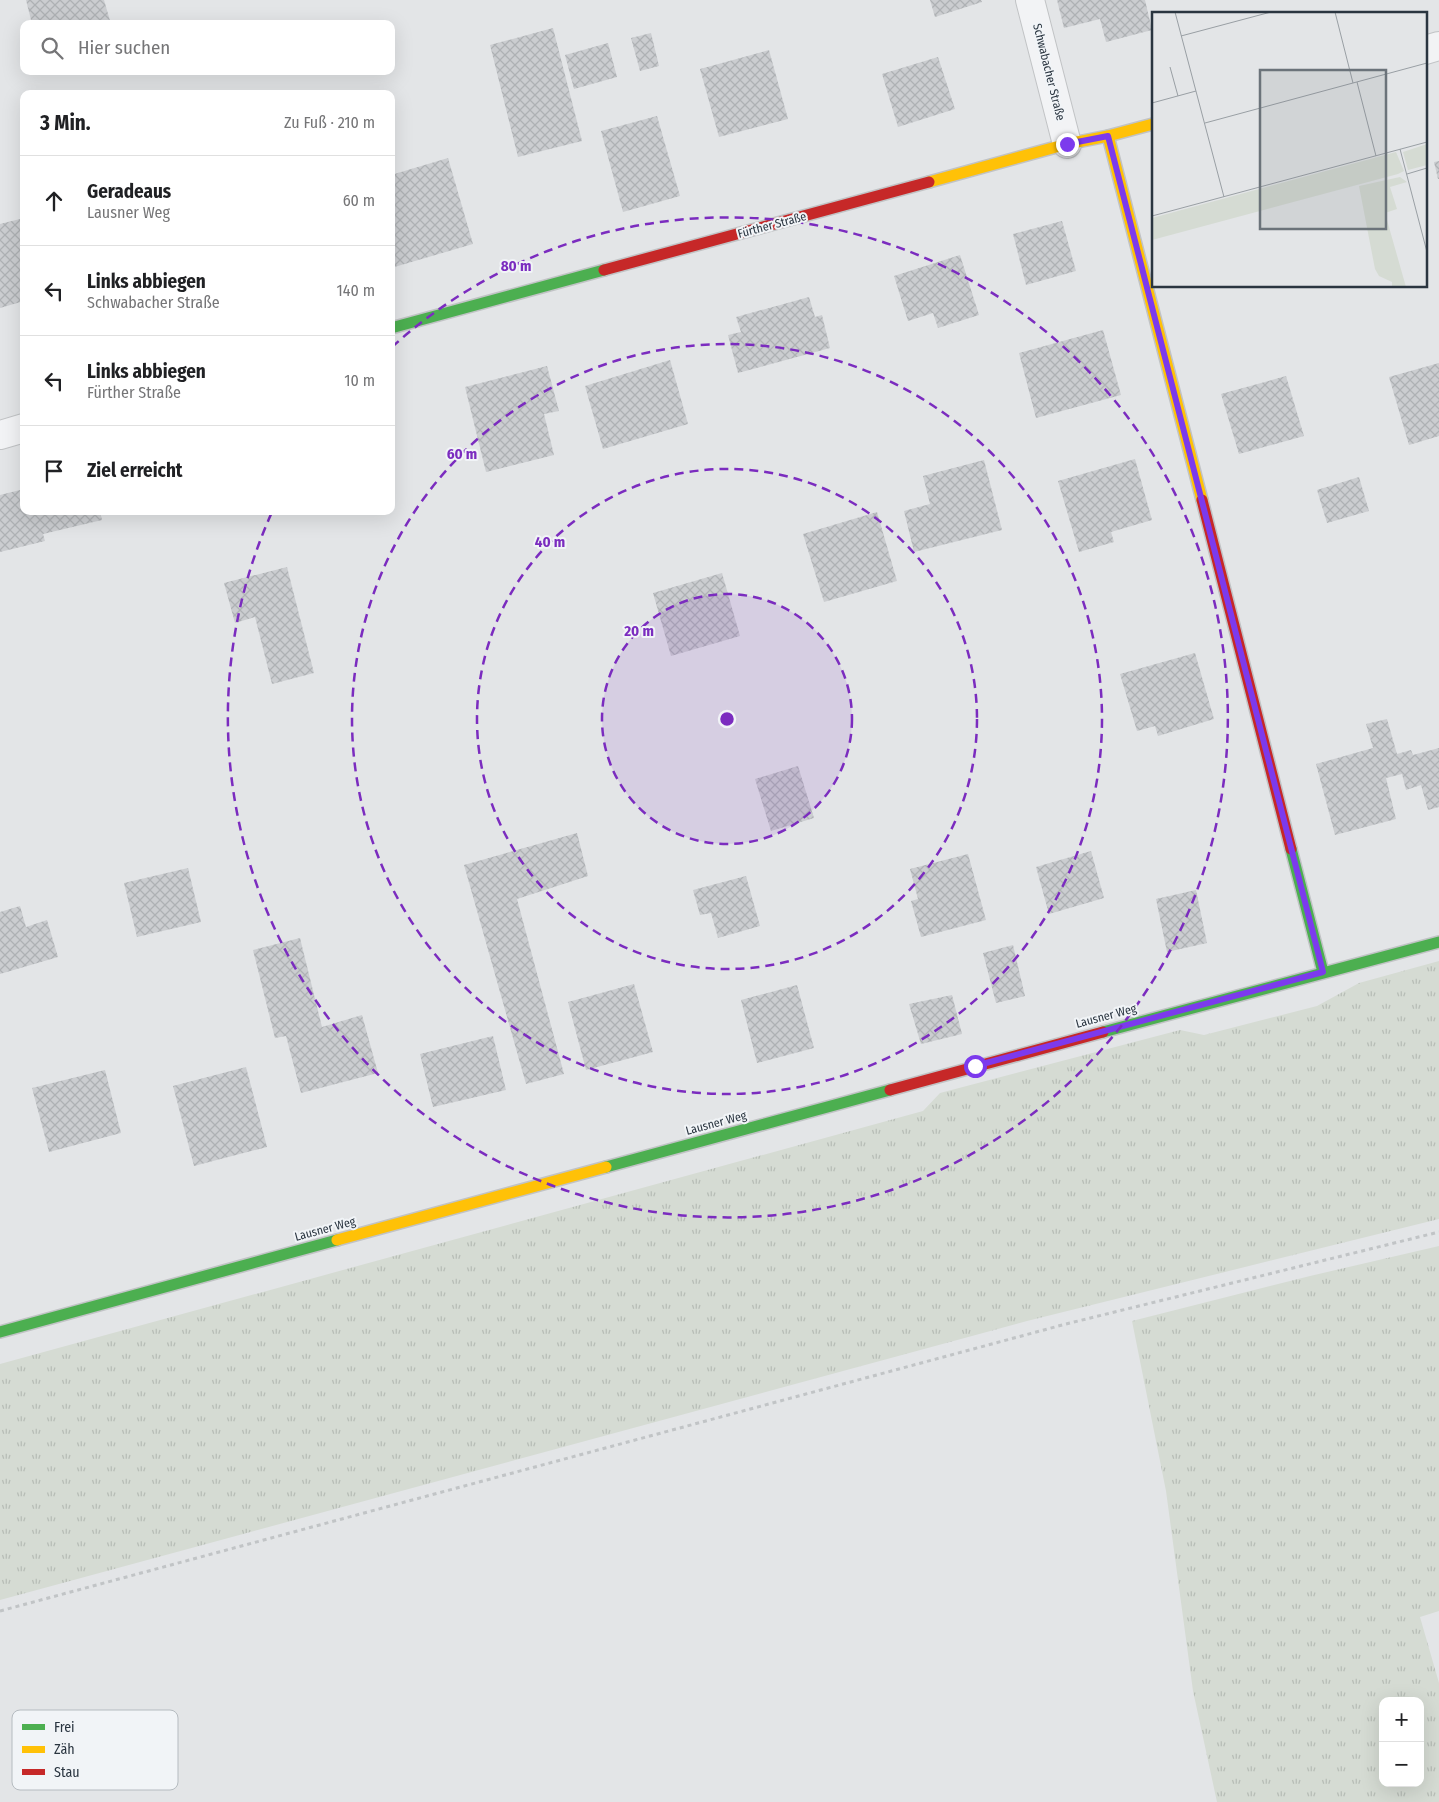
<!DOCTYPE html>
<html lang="de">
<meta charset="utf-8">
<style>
:root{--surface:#fff;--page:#f2f2f2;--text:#202124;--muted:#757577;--line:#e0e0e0}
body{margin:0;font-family:"Fira Sans Condensed",sans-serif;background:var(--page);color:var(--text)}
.controls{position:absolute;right:15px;bottom:15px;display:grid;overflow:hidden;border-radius:10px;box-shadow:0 5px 20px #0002}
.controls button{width:45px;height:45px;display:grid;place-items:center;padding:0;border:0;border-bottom:1px solid var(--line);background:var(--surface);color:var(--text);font:25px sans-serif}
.stop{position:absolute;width:15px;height:15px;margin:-11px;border:4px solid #7c3aed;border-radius:50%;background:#fff}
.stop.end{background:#7c3aed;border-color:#fff;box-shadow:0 1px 5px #0008}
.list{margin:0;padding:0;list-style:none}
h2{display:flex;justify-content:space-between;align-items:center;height:65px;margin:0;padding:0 20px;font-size:21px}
h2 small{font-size:16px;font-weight:400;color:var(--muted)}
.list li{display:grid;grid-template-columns:32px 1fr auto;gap:15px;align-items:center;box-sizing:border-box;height:90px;padding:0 20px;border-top:1px solid var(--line)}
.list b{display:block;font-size:19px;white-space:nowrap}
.list p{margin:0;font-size:16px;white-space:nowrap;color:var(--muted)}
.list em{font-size:16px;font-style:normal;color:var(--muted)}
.icon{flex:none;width:28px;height:28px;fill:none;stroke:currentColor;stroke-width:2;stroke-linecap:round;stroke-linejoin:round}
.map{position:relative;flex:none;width:1439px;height:1802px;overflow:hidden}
.search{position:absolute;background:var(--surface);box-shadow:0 5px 20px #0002;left:20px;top:20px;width:375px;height:55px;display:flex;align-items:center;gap:12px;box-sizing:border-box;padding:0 18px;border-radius:10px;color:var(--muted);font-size:19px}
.panel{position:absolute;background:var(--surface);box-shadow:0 5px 20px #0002;left:20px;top:90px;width:375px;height:425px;border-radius:10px}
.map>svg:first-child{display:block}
</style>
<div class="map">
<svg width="1439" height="1802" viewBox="0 0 1439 1802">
<defs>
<pattern id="grass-tufts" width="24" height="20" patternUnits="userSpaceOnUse" patternTransform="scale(1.25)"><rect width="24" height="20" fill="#d5dbd3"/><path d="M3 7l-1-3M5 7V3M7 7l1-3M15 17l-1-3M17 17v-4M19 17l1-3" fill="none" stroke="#b7bdb6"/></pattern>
<pattern id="building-cross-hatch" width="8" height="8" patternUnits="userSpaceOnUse" patternTransform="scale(1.25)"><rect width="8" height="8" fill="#cbcdd0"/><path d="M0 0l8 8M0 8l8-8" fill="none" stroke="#aeb1b4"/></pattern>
</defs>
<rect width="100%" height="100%" fill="#e3e5e7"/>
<g fill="url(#grass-tufts)" fill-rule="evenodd">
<path d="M 1439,961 L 1439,1219 L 1027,1321 L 0,1600 L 0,1364 L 923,1111 L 940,1093 L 1180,1030 L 1204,1035 L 1317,1006 L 1359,983 Z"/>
<path d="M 1439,1246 L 1439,1611 L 1420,1617 L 1439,1683 L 1439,1802 L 1217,1802 L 1193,1691 L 1166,1491 L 1132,1321 L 1310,1276 ZM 1383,1701 L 1420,1701 L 1420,1783 L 1383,1783 Z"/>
</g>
<g fill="url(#building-cross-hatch)">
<path d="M 26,0 L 104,0 L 111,24 L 32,24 Z"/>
<path d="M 930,0 L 981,0 L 982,2 L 935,17 Z"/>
<path d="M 1057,0 L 1145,0 L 1152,30 L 1106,42 L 1100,19 L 1064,28 Z"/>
<path d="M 553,28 L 582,141 L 518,157 L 490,45 Z"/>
<path d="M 651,33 L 659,66 L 640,71 L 631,38 Z"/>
<path d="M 608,43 L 617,77 L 574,89 L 565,55 Z"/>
<path d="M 769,50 L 788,119 L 719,137 L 700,69 Z"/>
<path d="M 938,57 L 955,109 L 898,127 L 882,74 Z"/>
<path d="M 657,116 L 680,196 L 623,212 L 601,131 Z"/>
<path d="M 448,158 L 473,244 L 391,268 L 391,175 Z"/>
<path d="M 1439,161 L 1439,179 L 1438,179 L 1434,162 Z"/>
<path d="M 24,218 L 24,301 L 0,308 L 0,224 Z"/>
<path d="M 1062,221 L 1076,271 L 1026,285 L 1013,234 Z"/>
<path d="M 960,255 L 979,315 L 938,328 L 933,313 L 908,321 L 894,276 Z"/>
<path d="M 809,297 L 815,317 L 822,315 L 830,348 L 738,373 L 728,335 L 741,332 L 736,317 Z"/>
<path d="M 1103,330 L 1121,395 L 1036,418 L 1019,353 Z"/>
<path d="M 670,360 L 688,424 L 603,449 L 585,386 Z"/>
<path d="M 1439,363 L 1439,436 L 1409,445 L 1389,377 Z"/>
<path d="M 547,366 L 559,411 L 544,414 L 554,455 L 486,472 L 465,387 Z"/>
<path d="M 1286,376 L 1304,436 L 1239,454 L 1221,394 Z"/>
<path d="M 1135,459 L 1152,520 L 1111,532 L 1114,542 L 1079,552 L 1058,481 Z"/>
<path d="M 984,460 L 1002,530 L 914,552 L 904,511 L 930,504 L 923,476 Z"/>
<path d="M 1359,477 L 1369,511 L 1327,523 L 1317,490 Z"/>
<path d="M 24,489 L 24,511 L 100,511 L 102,520 L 43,534 L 45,541 L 0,552 L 0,495 Z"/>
<path d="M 877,512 L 897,581 L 824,602 L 803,534 Z"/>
<path d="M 287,567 L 314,673 L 272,684 L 255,617 L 235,623 L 224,583 Z"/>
<path d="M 722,573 L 740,636 L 671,656 L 653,593 Z"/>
<path d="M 1195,653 L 1214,719 L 1158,736 L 1155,726 L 1137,731 L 1120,674 Z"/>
<path d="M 1387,719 L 1397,754 L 1411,750 L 1413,755 L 1439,748 L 1439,807 L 1428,810 L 1421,785 L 1406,790 L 1402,774 L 1386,778 L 1396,819 L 1335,835 L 1316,764 L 1373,748 L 1366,724 Z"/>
<path d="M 798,766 L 814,818 L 771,831 L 755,779 Z"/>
<path d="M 577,833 L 588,876 L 517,899 L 564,1074 L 526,1084 L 464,865 Z"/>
<path d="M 1091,851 L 1104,898 L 1049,914 L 1036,867 Z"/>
<path d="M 968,854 L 986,920 L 921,937 L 911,901 L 918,899 L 910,869 Z"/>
<path d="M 188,868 L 201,922 L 137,937 L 124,883 Z"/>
<path d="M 746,876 L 760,926 L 718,938 L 711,913 L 700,915 L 693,890 Z"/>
<path d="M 1196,890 L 1207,943 L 1167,952 L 1156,899 Z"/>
<path d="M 20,906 L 26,927 L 47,920 L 58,957 L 0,974 L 0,912 Z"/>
<path d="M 300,938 L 322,1027 L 362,1015 L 378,1073 L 301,1093 L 286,1036 L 275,1038 L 253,950 Z"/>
<path d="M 1013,945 L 1025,996 L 996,1003 L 983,953 Z"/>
<path d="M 634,984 L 653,1052 L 586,1070 L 568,1002 Z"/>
<path d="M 797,985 L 814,1048 L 757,1063 L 741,1000 Z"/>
<path d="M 952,995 L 962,1034 L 921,1044 L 909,1004 Z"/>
<path d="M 493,1036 L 506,1090 L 433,1107 L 420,1054 Z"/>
<path d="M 246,1067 L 267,1147 L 194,1166 L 173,1086 Z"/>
<path d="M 105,1070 L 121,1133 L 49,1152 L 32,1088 Z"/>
</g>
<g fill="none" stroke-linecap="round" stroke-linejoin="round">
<g stroke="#c1c3c5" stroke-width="30">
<g id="street">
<path d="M 1030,0 L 1067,144"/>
<path d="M 1425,50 L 1439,46"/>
<path d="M 0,435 L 24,428"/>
</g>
</g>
<g stroke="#c1c3c5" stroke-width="14">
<g id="fast">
<path d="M 391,328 L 604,270"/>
<path d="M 1291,849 L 1323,972"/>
<path d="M 1103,1032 L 1439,942"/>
<path d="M 606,1167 L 890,1090"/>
<path d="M 0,1332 L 337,1240"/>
</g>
</g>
<g stroke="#c1c3c5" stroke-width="14">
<g id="slow">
<path d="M 1108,136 L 1202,500"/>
<path d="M 929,182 L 1067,144 L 1108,136 L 1153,124"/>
<path d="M 337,1240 L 606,1167"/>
</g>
</g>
<g stroke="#c1c3c5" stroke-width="14">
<g id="jam">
<path d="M 604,270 L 929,182"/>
<path d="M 1202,500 L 1291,849"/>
<path d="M 890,1090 L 1103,1032"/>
</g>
</g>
<path stroke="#c1c4c6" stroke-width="3" stroke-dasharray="4 4" stroke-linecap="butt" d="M 0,1611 L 1066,1324 L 1439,1232"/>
<use href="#street" stroke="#f2f3f5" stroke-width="28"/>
<use href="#fast" stroke="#4caf50" stroke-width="11"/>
<use href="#slow" stroke="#ffc107" stroke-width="11"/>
<use href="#jam" stroke="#c62828" stroke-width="11"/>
</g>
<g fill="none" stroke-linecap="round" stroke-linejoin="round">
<path stroke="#7c3aed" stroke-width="6" d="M 975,1066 L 1323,972 L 1108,136 L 1067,144"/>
</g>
<circle cx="727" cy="719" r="125" fill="#7b2cbf" fill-opacity=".12"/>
<g fill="none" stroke="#7b2cbf" stroke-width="2.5" stroke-dasharray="9 6">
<circle cx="727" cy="719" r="125"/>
<circle cx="727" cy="719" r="250"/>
<circle cx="727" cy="719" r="375"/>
<path d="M392 347A500 500 0 1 1 272 512"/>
</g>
<g text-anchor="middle" stroke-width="4" stroke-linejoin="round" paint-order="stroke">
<g font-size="12" fill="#2a3540" stroke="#f1f4f7">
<text transform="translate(1049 72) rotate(76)" y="4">Schwabacher Straße</text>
<text transform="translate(772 225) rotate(-15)" y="4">Fürther Straße</text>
<text transform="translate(1106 1016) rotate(-15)" y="4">Lausner Weg</text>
<text transform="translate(716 1123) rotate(-15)" y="4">Lausner Weg</text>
<text transform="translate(325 1229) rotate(-15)" y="4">Lausner Weg</text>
</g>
</g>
<g transform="translate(1152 12)">
<rect width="275" height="275" fill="#e3e5e7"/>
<path d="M 275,132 L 275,153 L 256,158 L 251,140 ZM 244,140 L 252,159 L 246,162 L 0,228 L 0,206 ZM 248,165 L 255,170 L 238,175 L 245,197 L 233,201 L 254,275 L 240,275 L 240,270 L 227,264 L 223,257 L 207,174 Z" fill="#d5dbd3"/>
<path fill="none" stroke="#999fa4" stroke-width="1" d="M 23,0 L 72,185M 183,0 L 201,71M 29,24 L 119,0M 18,55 L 26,84M 205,70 L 224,144M 0,91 L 44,79M 53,111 L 275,51M 248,137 L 275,240M 255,162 L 275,156M 0,204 L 275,130"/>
<path fill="#6b737a" fill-opacity="0.15" stroke="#6b737a" stroke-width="2.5" d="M 108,58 L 234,58 L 234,217 L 108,217 Z"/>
<rect width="275" height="275" fill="none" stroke="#2a3540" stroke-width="2.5"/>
</g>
<rect x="12" y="1710" width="166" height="80" rx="8" fill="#f1f4f7" stroke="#b5bbc0" stroke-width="1"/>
<rect x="22" y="1724" width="23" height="6" fill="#4caf50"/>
<rect x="22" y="1746" width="23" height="7" fill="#ffc107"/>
<rect x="22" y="1769" width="23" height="6" fill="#c62828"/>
<g font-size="14" fill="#2a3540">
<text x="54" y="1732">Frei</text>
<text x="54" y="1754">Zäh</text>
<text x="54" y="1777">Stau</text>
</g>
<circle cx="727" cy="719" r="8" fill="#7b2cbf" stroke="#f1f4f7" stroke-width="2.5"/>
<g font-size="15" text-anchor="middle" font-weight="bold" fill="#7b2cbf" stroke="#f1f4f7" stroke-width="4" stroke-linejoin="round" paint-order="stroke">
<text x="516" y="271">80 m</text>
<text x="462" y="459">60 m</text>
<text x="550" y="547">40 m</text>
<text x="639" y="636">20 m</text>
</g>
</svg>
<div class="controls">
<button>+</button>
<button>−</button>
</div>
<div class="stop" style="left:975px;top:1066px"></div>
<div class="stop end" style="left:1067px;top:144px"></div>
<div class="search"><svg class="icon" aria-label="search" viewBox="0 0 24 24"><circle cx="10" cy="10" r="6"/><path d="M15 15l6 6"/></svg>Hier suchen</div>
<section class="panel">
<h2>3 Min.<small>Zu Fuß · 210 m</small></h2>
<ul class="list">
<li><svg class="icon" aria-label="ahead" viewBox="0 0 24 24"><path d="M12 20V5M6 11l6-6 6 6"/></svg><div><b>Geradeaus</b><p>Lausner Weg</p></div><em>60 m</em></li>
<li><svg class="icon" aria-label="left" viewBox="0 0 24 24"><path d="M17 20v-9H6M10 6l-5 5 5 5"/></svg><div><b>Links abbiegen</b><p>Schwabacher Straße</p></div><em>140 m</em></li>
<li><svg class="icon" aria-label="left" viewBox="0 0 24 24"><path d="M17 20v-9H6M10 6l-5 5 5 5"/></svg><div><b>Links abbiegen</b><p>Fürther Straße</p></div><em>10 m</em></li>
<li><svg class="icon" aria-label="arrive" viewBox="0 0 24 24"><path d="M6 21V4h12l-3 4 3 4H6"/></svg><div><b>Ziel erreicht</b></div></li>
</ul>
</section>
</div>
